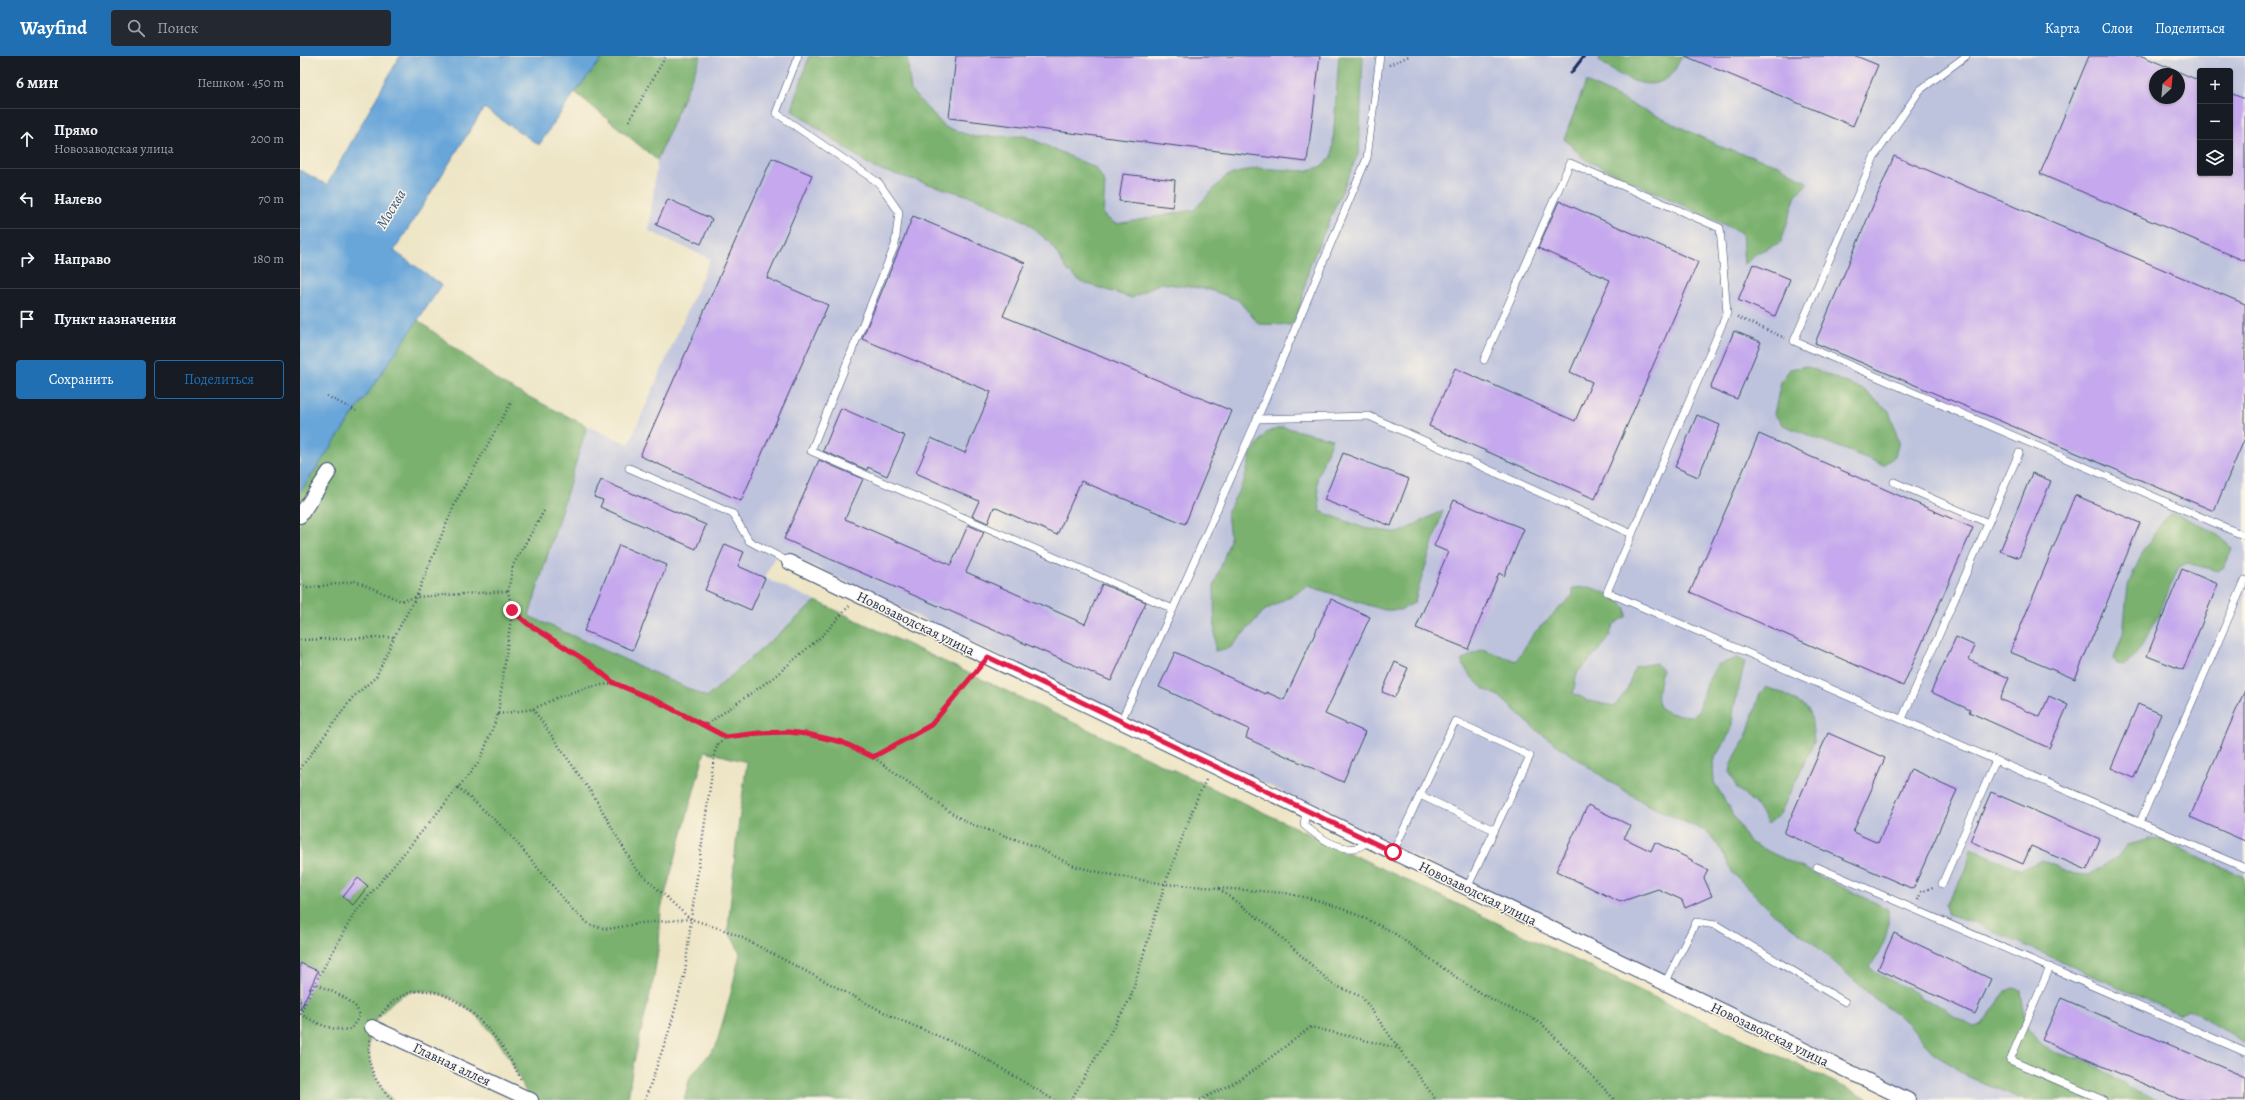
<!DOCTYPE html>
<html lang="ru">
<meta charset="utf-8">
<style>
:root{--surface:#171b24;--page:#242831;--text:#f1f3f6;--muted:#9ea1a6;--line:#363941;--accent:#1f6fb2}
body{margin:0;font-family:Alegreya,serif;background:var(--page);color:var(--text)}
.controls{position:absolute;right:12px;top:12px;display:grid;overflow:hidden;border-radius:4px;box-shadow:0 1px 3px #0004}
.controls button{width:36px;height:36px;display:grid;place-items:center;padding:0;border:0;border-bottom:1px solid var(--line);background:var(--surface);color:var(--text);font:20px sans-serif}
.compass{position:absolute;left:1849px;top:12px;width:36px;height:36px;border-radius:50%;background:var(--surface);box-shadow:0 1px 3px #0004;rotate:26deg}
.stop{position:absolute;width:12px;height:12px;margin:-9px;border:3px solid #e11d48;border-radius:50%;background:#fff}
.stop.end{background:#e11d48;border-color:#fff;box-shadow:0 1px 4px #0008}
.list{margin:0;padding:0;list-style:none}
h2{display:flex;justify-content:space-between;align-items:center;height:52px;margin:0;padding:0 16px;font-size:17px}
h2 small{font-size:13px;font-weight:400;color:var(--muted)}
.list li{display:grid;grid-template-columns:26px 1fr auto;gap:12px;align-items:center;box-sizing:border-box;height:60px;padding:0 16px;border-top:1px solid var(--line)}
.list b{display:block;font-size:15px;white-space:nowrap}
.list p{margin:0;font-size:13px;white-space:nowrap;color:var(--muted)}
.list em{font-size:13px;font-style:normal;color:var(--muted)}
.actions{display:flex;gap:8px;padding:12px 16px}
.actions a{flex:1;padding:9px 0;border:1px solid var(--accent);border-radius:4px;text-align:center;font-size:14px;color:var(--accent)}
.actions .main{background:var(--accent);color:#fff}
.icon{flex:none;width:22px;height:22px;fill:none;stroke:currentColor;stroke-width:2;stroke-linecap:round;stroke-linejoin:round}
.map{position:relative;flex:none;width:1945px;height:1044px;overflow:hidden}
header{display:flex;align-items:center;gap:24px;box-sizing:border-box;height:56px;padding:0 20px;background:var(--accent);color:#fff}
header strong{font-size:19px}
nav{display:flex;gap:22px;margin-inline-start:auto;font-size:14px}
.search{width:280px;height:36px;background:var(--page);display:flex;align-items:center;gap:10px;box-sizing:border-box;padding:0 14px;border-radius:4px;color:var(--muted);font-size:15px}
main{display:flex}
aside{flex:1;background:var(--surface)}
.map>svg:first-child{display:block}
</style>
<header>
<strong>Wayfind</strong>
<div class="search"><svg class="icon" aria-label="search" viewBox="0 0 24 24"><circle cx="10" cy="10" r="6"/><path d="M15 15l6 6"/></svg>Поиск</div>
<nav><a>Карта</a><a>Слои</a><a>Поделиться</a></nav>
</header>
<main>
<aside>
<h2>6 мин<small>Пешком · 450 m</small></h2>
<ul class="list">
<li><svg class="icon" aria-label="ahead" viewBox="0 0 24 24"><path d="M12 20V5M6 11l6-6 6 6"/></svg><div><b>Прямо</b><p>Новозаводская улица</p></div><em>200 m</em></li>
<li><svg class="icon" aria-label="left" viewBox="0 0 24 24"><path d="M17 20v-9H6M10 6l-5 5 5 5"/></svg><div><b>Налево</b></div><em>70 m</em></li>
<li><svg class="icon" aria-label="right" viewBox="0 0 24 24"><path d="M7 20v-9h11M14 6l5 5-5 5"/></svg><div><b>Направо</b></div><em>180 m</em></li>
<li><svg class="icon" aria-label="arrive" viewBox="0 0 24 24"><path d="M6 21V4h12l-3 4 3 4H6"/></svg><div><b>Пункт назначения</b></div></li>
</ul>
<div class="actions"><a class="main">Сохранить</a><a>Поделиться</a></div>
</aside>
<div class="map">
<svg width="1945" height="1044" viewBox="0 0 1945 1044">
<rect width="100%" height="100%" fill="#fcf5e5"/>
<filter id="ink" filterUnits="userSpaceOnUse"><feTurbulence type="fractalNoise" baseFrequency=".025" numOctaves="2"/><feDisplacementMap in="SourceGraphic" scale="8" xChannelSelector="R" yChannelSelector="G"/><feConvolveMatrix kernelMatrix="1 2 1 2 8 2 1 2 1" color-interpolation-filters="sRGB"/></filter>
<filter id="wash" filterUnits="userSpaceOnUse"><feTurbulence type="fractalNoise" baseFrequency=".012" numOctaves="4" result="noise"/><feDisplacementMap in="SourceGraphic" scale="16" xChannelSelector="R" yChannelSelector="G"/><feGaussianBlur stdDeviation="0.9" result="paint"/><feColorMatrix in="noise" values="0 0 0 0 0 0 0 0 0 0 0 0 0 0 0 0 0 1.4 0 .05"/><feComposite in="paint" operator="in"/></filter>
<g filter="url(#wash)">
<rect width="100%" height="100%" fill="#ede5c5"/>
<path fill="#bec3dd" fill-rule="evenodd" d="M 401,0 L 1945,0 L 1945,1044 L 1621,1044 L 478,493 L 465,522 L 516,545 L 407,641 L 229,560 L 287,370 L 329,388 L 410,203 L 349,175 L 357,104 ZM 1900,15 L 1930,15 L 1930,117 L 1900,117 ZM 1855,18 L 1879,18 L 1879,42 L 1855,42 Z"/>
<g fill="#7ab16e" stroke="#4a7066">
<path d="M 304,0 L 401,0 L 357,104 L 275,36 Z"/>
<path d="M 509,0 L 607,0 L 611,35 L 645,71 L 675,81 L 725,80 L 796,112 L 805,127 L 803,159 L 816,168 L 894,154 L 926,120 L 957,112 L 1005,115 L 1020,111 L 1032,101 L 1039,0 L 1063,0 L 1059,96 L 1010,209 L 999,255 L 991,269 L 959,268 L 938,244 L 907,233 L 860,227 L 832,242 L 781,226 L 768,215 L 750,187 L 725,165 L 676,142 L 574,112 L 492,54 Z"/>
<path d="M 1300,0 L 1382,0 C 1379,6 1375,14 1371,19 C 1350,40 1316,19 1299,4 Z"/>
<path d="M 1286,26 L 1424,92 L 1479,109 L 1508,127 L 1496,139 L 1481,186 L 1457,197 L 1444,209 L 1442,177 L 1286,104 L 1264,83 Z"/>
<path d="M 118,264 L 201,327 L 287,370 L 229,560 L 407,641 L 516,545 L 1572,1044 L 384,1044 L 390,1021 L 416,990 L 431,937 L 440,897 L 428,874 L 436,787 L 447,706 L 405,695 L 361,853 L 359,889 L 354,921 L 332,1014 L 328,1044 L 225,1044 L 229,1043 C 210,998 174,933 117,935 C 104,935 92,945 84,955 C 80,960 74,966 72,972 C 63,999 73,1026 93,1044 L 0,1044 L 0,436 Z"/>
<path d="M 1506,310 L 1564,334 L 1589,355 L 1599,386 L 1595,400 L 1584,409 L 1483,369 L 1474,358 L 1481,326 L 1490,313 Z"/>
<path d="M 983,371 L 1032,383 L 1017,422 L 1020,455 L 1064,472 L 1099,477 L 1143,454 L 1114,547 L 1100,554 L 1084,554 L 1008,530 L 964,555 L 930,592 L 915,595 L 914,530 L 930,484 L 927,456 L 944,425 L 951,398 L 967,376 Z"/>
<path d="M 1872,457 C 1893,465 1918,475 1933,493 L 1924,511 L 1918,515 L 1887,507 L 1879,511 C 1865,540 1850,589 1825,609 L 1817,608 L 1814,602 L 1823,578 L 1828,529 L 1843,495 L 1865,462 Z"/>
<path d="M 1290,531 L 1314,540 L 1326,552 L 1327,560 L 1313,569 L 1308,584 L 1277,617 L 1273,637 L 1289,645 L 1315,650 L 1327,634 L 1335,611 L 1356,607 L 1362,614 C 1354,650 1353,658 1393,660 L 1399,654 L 1405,631 L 1417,609 L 1438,602 L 1445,606 L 1434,651 L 1431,675 L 1413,705 L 1414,726 L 1449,786 L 1588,853 C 1590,877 1583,891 1570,911 L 1576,917 L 1616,937 L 1621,943 L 1644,951 L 1656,962 L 1674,971 L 1682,969 L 1706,935 L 1713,932 L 1721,934 L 1725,968 L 1739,988 L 1756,997 L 1789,1006 L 1833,1033 L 1859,1044 L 1724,1044 L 1669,1021 L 1634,998 L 1608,967 L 1574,942 L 1513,887 L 1475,859 L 1432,816 L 1422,795 L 1409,777 L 1346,748 L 1306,723 L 1236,674 L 1199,640 L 1184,633 L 1170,620 L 1161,605 L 1182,593 L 1216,605 L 1234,577 L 1273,539 L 1273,532 Z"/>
<path d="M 1466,631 L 1482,637 L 1507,652 L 1511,659 L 1514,686 L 1480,758 L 1468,768 L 1455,748 L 1437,732 L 1430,717 L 1431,708 L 1446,681 L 1460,637 Z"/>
<path d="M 1851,783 L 1861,784 L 1945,821 L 1945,987 L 1889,953 L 1878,958 L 1673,866 L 1647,858 L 1646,849 L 1666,815 L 1671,792 L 1721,814 L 1742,804 L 1774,818 L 1789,819 L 1817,801 L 1827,789 Z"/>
</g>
<path fill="#67a5d9" stroke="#416a9c" d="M 100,0 L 304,0 L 275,36 L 239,89 L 184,52 L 94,195 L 142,229 L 0,436 L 0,114 L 27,129 Z"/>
<g id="blocks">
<g fill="#c5a8ed" fill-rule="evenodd">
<path d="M 656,0 L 1020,0 L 1007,106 L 649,62 Z"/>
<path d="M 1385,0 L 1556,0 L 1578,9 L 1553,70 Z"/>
<path d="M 1789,0 L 1842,0 L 1900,25 L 1900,117 L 1930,117 L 1930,37 L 1945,43 L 1945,205 L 1740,118 ZM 1855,18 L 1879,18 L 1879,42 L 1855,42 Z"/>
<path d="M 1594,100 L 1945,248 L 1945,382 L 1914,455 L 1515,287 Z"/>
<path d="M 472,102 L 512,119 L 467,222 L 528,249 L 441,445 L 340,400 Z"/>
<path d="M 823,118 L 875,124 L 873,151 L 819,145 Z"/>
<path d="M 368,143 L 412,163 L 401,188 L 356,169 Z"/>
<path d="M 1259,145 L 1398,206 L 1295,443 L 1129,370 L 1155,312 L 1275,365 L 1292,326 L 1270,316 L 1310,224 L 1238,192 Z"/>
<path d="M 613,160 L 725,207 L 703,260 L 932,355 L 885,468 L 781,425 L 757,479 L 694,451 L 688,467 L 672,460 L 679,445 L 616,417 L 631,382 L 665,397 L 691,336 L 562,283 Z"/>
<path d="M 1453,208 L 1490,223 L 1475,260 L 1438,244 Z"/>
<path d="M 1434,275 L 1461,286 L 1437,343 L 1410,332 Z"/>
<path d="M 541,352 L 605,380 L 587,420 L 568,411 L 567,414 L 523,395 Z"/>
<path d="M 1397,359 L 1420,369 L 1398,421 L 1375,411 Z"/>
<path d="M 1459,378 L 1673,472 L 1603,630 L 1390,536 Z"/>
<path d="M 1043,397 L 1109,423 L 1091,470 L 1024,444 Z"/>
<path d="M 519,404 L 563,423 L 545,463 L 651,509 L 668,469 L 684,476 L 666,516 L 785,568 L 802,528 L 846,546 L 811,625 L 484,483 Z"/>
<path d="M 1732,417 L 1751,425 L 1719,502 L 1700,495 Z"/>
<path d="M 301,424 L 406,469 L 396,493 L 300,451 L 303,444 L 294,441 Z"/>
<path d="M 1775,439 L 1840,467 L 1775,623 L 1710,596 Z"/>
<path d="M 1154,444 L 1224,473 L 1204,520 L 1199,517 L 1168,593 L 1116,572 L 1148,496 L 1134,490 Z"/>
<path d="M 425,488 L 444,496 L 438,510 L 465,522 L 451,554 L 405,534 Z"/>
<path d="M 319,489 L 367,509 L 333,594 L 284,575 Z"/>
<path d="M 1882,513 L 1918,528 L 1883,614 L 1847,600 Z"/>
<path d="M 1031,543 L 1070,561 L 1025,658 L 1065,676 L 1043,726 L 946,682 L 949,673 L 859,631 L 875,596 L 965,638 L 966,636 L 984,644 Z"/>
<path d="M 1656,581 L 1675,590 L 1669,604 L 1709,622 L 1700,643 L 1740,661 L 1749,640 L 1768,649 L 1749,692 L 1669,656 L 1670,654 L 1631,636 Z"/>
<path d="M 1095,606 L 1108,612 L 1095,641 L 1082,636 Z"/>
<path d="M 1945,634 L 1945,785 L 1890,761 Z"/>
<path d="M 1838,648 L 1861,658 L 1834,722 L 1811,712 Z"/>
<path d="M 1528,677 L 1585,702 L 1553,776 L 1578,787 L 1611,713 L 1657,734 L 1613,833 L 1484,777 Z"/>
<path d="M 1691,736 L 1800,783 L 1787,814 L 1731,790 L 1723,808 L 1670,785 Z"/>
<path d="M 1288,749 L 1331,770 L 1324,782 L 1351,795 L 1355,786 L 1392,804 L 1392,806 L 1408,814 L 1404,822 L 1412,840 L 1385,852 L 1382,844 L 1358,833 L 1320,846 L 1256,815 Z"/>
<path d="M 58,822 L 68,830 L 53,849 L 43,841 Z"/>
<path d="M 1594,877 L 1691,923 L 1675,958 L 1578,913 Z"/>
<path d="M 0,907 L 18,915 L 0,954 Z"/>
<path d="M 1761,942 L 1945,1021 L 1945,1044 L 1881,1044 L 1742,984 Z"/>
</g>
</g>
</g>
<g filter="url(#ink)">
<use href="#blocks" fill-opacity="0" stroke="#3a4a6d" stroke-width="1"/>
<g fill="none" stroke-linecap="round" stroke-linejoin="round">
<g stroke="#3a4a6d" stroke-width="8">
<g id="lane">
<path d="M 498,0 L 476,57 L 579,127 L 599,156 L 595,189 L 511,395 L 873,553"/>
<path d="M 1666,0 L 1620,34 L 1574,101 L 1494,285 L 1945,480"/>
<path d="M 1184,304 L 1270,107 L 1420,172 L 1427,257 L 1307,536 L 1945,812"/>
<path d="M 957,363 L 1069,360 L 1332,478"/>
<path d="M 329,412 L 433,458 L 449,485 L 489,506"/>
<path d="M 1594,426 L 1688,467"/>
<path d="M 1602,663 L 1719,397"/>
<path d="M 821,665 L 873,553 L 957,363 L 1067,102 L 1080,0"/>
<path d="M 1120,739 L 1194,774"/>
<path d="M 1006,754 L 1004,769 C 1017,780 1036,794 1055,792 C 1060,792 1065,787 1069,785"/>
<path d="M 1840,766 L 1945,524"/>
<path d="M 1093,796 L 1155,665 L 1230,700 L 1167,832"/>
<path d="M 1517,811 L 1945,996"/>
<path d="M 1642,828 L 1696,704"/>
<path d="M 1750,911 L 1710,1004 L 1803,1044"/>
<path d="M 1365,927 L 1396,866 L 1416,869 L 1545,946"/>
</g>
</g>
<g stroke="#3a4a6d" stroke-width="16">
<g id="street">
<path d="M 0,460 L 29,416"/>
<path d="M 489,506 L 1608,1044"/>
<path d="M 72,971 L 231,1044"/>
</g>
</g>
<g stroke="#3a4a6d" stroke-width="2.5" stroke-dasharray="1 3" stroke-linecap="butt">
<path d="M 1089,9 L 1109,0"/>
<path d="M 329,65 L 366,0"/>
<path d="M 1437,261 L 1485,282"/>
<path d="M 27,340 L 56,355"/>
<path d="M 244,455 L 213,509 L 208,535 L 212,554 L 228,568 L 288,606 L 314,627"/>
<path d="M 0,528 L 8,532 L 56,525 L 101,545 L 116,541 L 208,535"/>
<path d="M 0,584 L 94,581"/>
<path d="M 233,653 L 295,742 L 335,812 L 390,863"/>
<path d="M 198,658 L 233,653 L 261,640 L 289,631 L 314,627 L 406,669 L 474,621 L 524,578 L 549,550"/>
<path d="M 406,669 L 426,681"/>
<path d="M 573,701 L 631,669 L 679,612"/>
<path d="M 0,713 L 52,642 L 76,621 L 94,581 L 116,541 L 155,447 L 212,345"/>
<path d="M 158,731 L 207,775 L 272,853 L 290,869 L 308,873 L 342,867 L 391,863 L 433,877 L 593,961 L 669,993 L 754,1044"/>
<path d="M 919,833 L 969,870 L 1032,928 L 1062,941 L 1136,1044"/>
<path d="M 1618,844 L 1621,836 L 1633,831"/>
<path d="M 0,945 L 4,948"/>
<path d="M 0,958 L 15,927 L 54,858 L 180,705 L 198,658 L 212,554"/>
<path d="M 0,958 C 17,967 32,976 51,973 L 60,959 L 56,951 L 45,942 L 15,927"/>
<path d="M 80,960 C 129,893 200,975 221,1024"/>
<path d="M 70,984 C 65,1008 76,1029 93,1044"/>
<path d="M 345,1044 L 370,972 L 385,916 L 391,863 L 415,696 L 418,688 L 426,681 L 488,676 L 542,686 L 573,701 L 653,758 L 671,768 L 732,789 L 774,810 L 807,818 L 865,828 L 985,837 L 1017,844 L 1053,857 L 1091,875 L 1167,929 L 1202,949 L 1226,959 L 1243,969 L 1315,1044"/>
<path d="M 771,1044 L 830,943 L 865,828 L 898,740 L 907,722"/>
<path d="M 900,1044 L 942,1023 L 1011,971 L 1097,992"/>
</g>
<use href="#lane" stroke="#fff" stroke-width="7"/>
<use href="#street" stroke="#fff" stroke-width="14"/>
<path stroke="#1b2f5e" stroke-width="3" d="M 1271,17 L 1284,0"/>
</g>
</g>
<g fill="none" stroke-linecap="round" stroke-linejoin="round" filter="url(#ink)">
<path stroke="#e11d48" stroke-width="5" d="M 212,554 L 228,568 L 288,606 L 314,627 L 357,645 L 426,681 L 459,677 L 488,676 L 507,678 L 542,686 L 573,701 L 631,669 L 688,601 L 1093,796"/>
</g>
<g text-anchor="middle" stroke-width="3" stroke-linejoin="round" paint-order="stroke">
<g font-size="14" fill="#1b2f5e" stroke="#fcf5e5">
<text transform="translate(616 567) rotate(26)" y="5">Новозаводская улица</text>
<text transform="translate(1178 837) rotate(26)" y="5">Новозаводская улица</text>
<text transform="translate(1470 978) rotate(26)" y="5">Новозаводская улица</text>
<text transform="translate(152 1008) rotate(25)" y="5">Главная аллея</text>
</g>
<g font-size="15" font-style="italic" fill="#365889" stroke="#fcf5e5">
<text transform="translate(91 153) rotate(-59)" y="5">Москва</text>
</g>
</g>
</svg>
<div class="controls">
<button>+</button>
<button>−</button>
<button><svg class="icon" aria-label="layers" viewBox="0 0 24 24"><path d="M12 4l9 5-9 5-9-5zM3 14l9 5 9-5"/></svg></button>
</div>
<svg class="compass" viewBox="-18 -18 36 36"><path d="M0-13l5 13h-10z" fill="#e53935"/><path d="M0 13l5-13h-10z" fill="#9ea1a6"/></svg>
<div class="stop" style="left:1093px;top:796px"></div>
<div class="stop end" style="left:212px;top:554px"></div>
</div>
</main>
